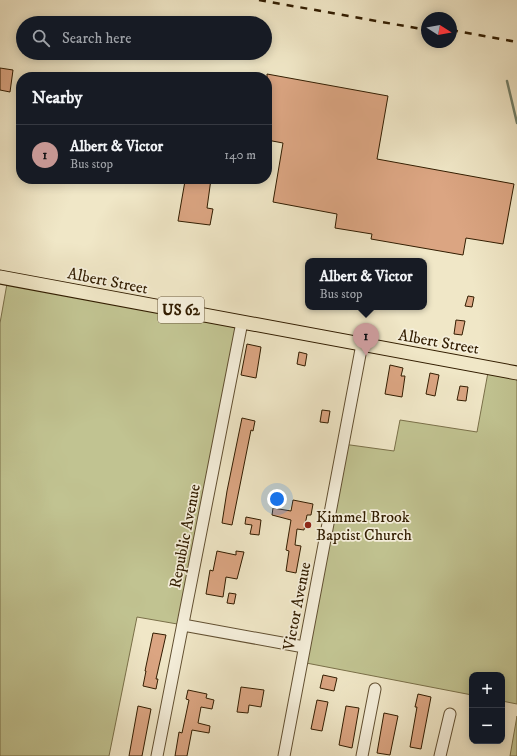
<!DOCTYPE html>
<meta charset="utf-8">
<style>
:root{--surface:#171b24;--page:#242831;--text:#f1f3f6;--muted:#9ea1a6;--line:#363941;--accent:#c59692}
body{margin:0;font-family:"IM FELL DW Pica",serif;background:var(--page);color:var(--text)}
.controls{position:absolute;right:12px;bottom:12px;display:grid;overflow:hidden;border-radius:8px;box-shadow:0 2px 10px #0003}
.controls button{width:36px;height:36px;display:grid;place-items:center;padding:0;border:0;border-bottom:1px solid var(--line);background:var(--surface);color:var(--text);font:20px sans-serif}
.compass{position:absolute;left:421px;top:12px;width:36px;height:36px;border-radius:50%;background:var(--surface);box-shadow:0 2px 10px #0003;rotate:101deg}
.you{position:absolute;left:277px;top:499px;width:14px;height:14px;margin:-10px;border:3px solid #fff;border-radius:50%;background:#1a73e8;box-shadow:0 0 0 6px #1a73e833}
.badge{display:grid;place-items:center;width:26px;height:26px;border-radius:50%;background:var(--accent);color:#111;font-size:13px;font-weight:700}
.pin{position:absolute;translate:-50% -33px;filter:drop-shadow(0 1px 2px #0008)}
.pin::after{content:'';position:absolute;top:21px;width:14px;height:12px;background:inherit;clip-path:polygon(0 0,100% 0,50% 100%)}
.popup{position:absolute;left:305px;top:258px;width:122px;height:52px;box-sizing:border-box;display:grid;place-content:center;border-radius:8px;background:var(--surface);filter:drop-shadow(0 1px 3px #0005);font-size:13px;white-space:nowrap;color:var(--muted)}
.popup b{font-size:15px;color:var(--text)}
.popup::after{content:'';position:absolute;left:50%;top:100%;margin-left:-8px;border:8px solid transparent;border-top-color:var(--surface)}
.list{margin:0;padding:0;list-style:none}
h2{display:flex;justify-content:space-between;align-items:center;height:52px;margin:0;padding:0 16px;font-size:17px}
h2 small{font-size:13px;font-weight:400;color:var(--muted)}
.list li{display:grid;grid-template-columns:26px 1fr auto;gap:12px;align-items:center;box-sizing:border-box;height:60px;padding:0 16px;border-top:1px solid var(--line)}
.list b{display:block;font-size:15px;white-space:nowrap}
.list p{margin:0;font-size:13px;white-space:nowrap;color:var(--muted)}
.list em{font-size:13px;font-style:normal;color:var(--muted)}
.icon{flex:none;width:22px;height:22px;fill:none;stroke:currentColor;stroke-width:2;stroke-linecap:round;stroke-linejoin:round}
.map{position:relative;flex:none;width:517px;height:756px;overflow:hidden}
.search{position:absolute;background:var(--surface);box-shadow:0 2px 10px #0003;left:16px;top:16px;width:256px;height:44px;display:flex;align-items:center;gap:10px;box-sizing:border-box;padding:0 14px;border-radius:22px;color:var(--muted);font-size:15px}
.panel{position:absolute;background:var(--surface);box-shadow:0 2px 10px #0003;left:16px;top:72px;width:256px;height:112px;border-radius:16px}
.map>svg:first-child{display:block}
</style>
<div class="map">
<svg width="517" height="756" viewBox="0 0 517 756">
<rect width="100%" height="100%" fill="#f0e7c7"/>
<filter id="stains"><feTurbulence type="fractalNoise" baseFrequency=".005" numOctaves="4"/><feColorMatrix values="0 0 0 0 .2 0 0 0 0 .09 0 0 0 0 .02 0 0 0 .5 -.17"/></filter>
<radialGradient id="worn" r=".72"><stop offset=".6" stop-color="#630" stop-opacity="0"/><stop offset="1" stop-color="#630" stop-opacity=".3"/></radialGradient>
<g fill="#c1c391" stroke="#7a7049">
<path d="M 8,278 L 242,322 L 183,625 L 137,617 L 109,756 L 0,756 L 0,323 Z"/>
<path d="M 489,367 L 517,373 L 517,704 L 502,701 L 502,675 L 472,675 L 472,695 L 301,662 L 343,444 L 394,451 L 400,420 L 477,432 Z"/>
<path d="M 517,716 L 517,756 L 510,756 Z"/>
</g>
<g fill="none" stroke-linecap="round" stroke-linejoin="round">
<path stroke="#717f69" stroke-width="2.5" d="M 507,81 L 517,123"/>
</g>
<g fill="#dba582" stroke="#321d01">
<path d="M 0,68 L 13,70 L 10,92 L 0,90 Z"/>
<path d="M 267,74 L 388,96 L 377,159 L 514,184 L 503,244 L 466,238 L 463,255 L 371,239 L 372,234 L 335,228 L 337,214 L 273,202 L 283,143 L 267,140 Z"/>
<path d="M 196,179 L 211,179 L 207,208 L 213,209 L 210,225 L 178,221 L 185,181 L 196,183 Z"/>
<path d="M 468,296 L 474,297 L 472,307 L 465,306 Z"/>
<path d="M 456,320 L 465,321 L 462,335 L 454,334 Z"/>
<path d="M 247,344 L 261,347 L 256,378 L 241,375 Z"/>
<path d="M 299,352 L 307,354 L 305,366 L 297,364 Z"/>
<path d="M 390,365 L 403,368 L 401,376 L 405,376 L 402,397 L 385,394 Z"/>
<path d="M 430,373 L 439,375 L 435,396 L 426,394 Z"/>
<path d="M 460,386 L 468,387 L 466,401 L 457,400 Z"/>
<path d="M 322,410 L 330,411 L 328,423 L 320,422 Z"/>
<path d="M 242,418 L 255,421 L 253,431 L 251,430 L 232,525 L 222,523 L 227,491 Z"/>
<path d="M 293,500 L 313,504 L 311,515 L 307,515 L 304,530 L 297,529 L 295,545 L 301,546 L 296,573 L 286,571 L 289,551 L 286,550 L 291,520 L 272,515 L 273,508 L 291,511 Z"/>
<path d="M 246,517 L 261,520 L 259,535 L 250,534 L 252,525 L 245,524 Z"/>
<path d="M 217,551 L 236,555 L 236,551 L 244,552 L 237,579 L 226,577 L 223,597 L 206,594 L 210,570 L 213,571 Z"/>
<path d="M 229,593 L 236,594 L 234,604 L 227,603 Z"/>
<path d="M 153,633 L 166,635 L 156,679 L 158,679 L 156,689 L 143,686 L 146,671 L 145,671 Z"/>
<path d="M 323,675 L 337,678 L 334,691 L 320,688 Z"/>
<path d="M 241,687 L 264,690 L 261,707 L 249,705 L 248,713 L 237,712 Z"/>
<path d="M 188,690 L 207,694 L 206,698 L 214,700 L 212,709 L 201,707 L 198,723 L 210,726 L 209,733 L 192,730 L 187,756 L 175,756 L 179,732 L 182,733 L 189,700 L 186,699 Z"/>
<path d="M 418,694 L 431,697 L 421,749 L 410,747 L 417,707 L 415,707 Z"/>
<path d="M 317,700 L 328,702 L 322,731 L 311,729 Z"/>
<path d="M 138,706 L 151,709 L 142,756 L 129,756 Z"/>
<path d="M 346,706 L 359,708 L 352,748 L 339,745 Z"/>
<path d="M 384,713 L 398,716 L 390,755 L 377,753 Z"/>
</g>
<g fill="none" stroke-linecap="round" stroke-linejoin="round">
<g stroke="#625032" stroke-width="13">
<g id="minor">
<path d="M 183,625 L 304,647"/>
<path d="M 157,756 L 242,322"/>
<path d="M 284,756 L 362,344"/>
<path d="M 362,756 L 375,689"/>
<path d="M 440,756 L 450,714"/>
</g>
</g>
<g stroke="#321d01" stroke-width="15">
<path id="major" d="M 0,277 L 517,373"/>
</g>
<use href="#minor" stroke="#f5efdb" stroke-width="11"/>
<use href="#major" stroke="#f0e7c7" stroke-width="13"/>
<g stroke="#321d01" stroke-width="2.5" stroke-dasharray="7 7" stroke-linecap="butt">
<path d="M 259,0 L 427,30"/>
<path d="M 451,30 L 517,42"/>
</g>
</g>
<circle fill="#8f2418" stroke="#f5efdb" stroke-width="1.5" cx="308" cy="525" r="4"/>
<g text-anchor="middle" stroke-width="3.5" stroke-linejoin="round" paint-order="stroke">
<rect fill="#f5efdb" stroke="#6c5c42" stroke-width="1" x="158" y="297" width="46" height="26" rx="3"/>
<g font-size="15" font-weight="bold" fill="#321d01">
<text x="181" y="315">US 62</text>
</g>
<g font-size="16" fill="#321d01" stroke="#f5efdb">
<text transform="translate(108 280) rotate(11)" y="6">Albert Street</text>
<text transform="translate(439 341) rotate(10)" y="6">Albert Street</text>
<text transform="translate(184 536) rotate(-79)" y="6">Republic Avenue</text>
<text transform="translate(296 606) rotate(-79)" y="6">Victor Avenue</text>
</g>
<g font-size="16" fill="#321d01" stroke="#f5efdb" text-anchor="start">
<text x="316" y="522">Kimmel Brook<tspan x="316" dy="18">Baptist Church</tspan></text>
</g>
</g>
<rect width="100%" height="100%" filter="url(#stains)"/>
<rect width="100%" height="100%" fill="url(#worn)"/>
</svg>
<div class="controls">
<button>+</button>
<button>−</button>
</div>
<svg class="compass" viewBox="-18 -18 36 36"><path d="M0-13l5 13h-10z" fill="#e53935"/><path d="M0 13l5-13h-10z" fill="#9ea1a6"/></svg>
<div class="you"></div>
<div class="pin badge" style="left:366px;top:356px">1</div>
<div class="popup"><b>Albert &amp; Victor</b>Bus stop</div>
<div class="search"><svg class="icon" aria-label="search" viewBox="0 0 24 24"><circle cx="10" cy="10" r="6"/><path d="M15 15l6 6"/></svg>Search here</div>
<section class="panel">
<h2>Nearby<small></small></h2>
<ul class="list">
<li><span class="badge">1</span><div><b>Albert &amp; Victor</b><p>Bus stop</p></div><em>140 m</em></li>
</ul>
</section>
</div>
